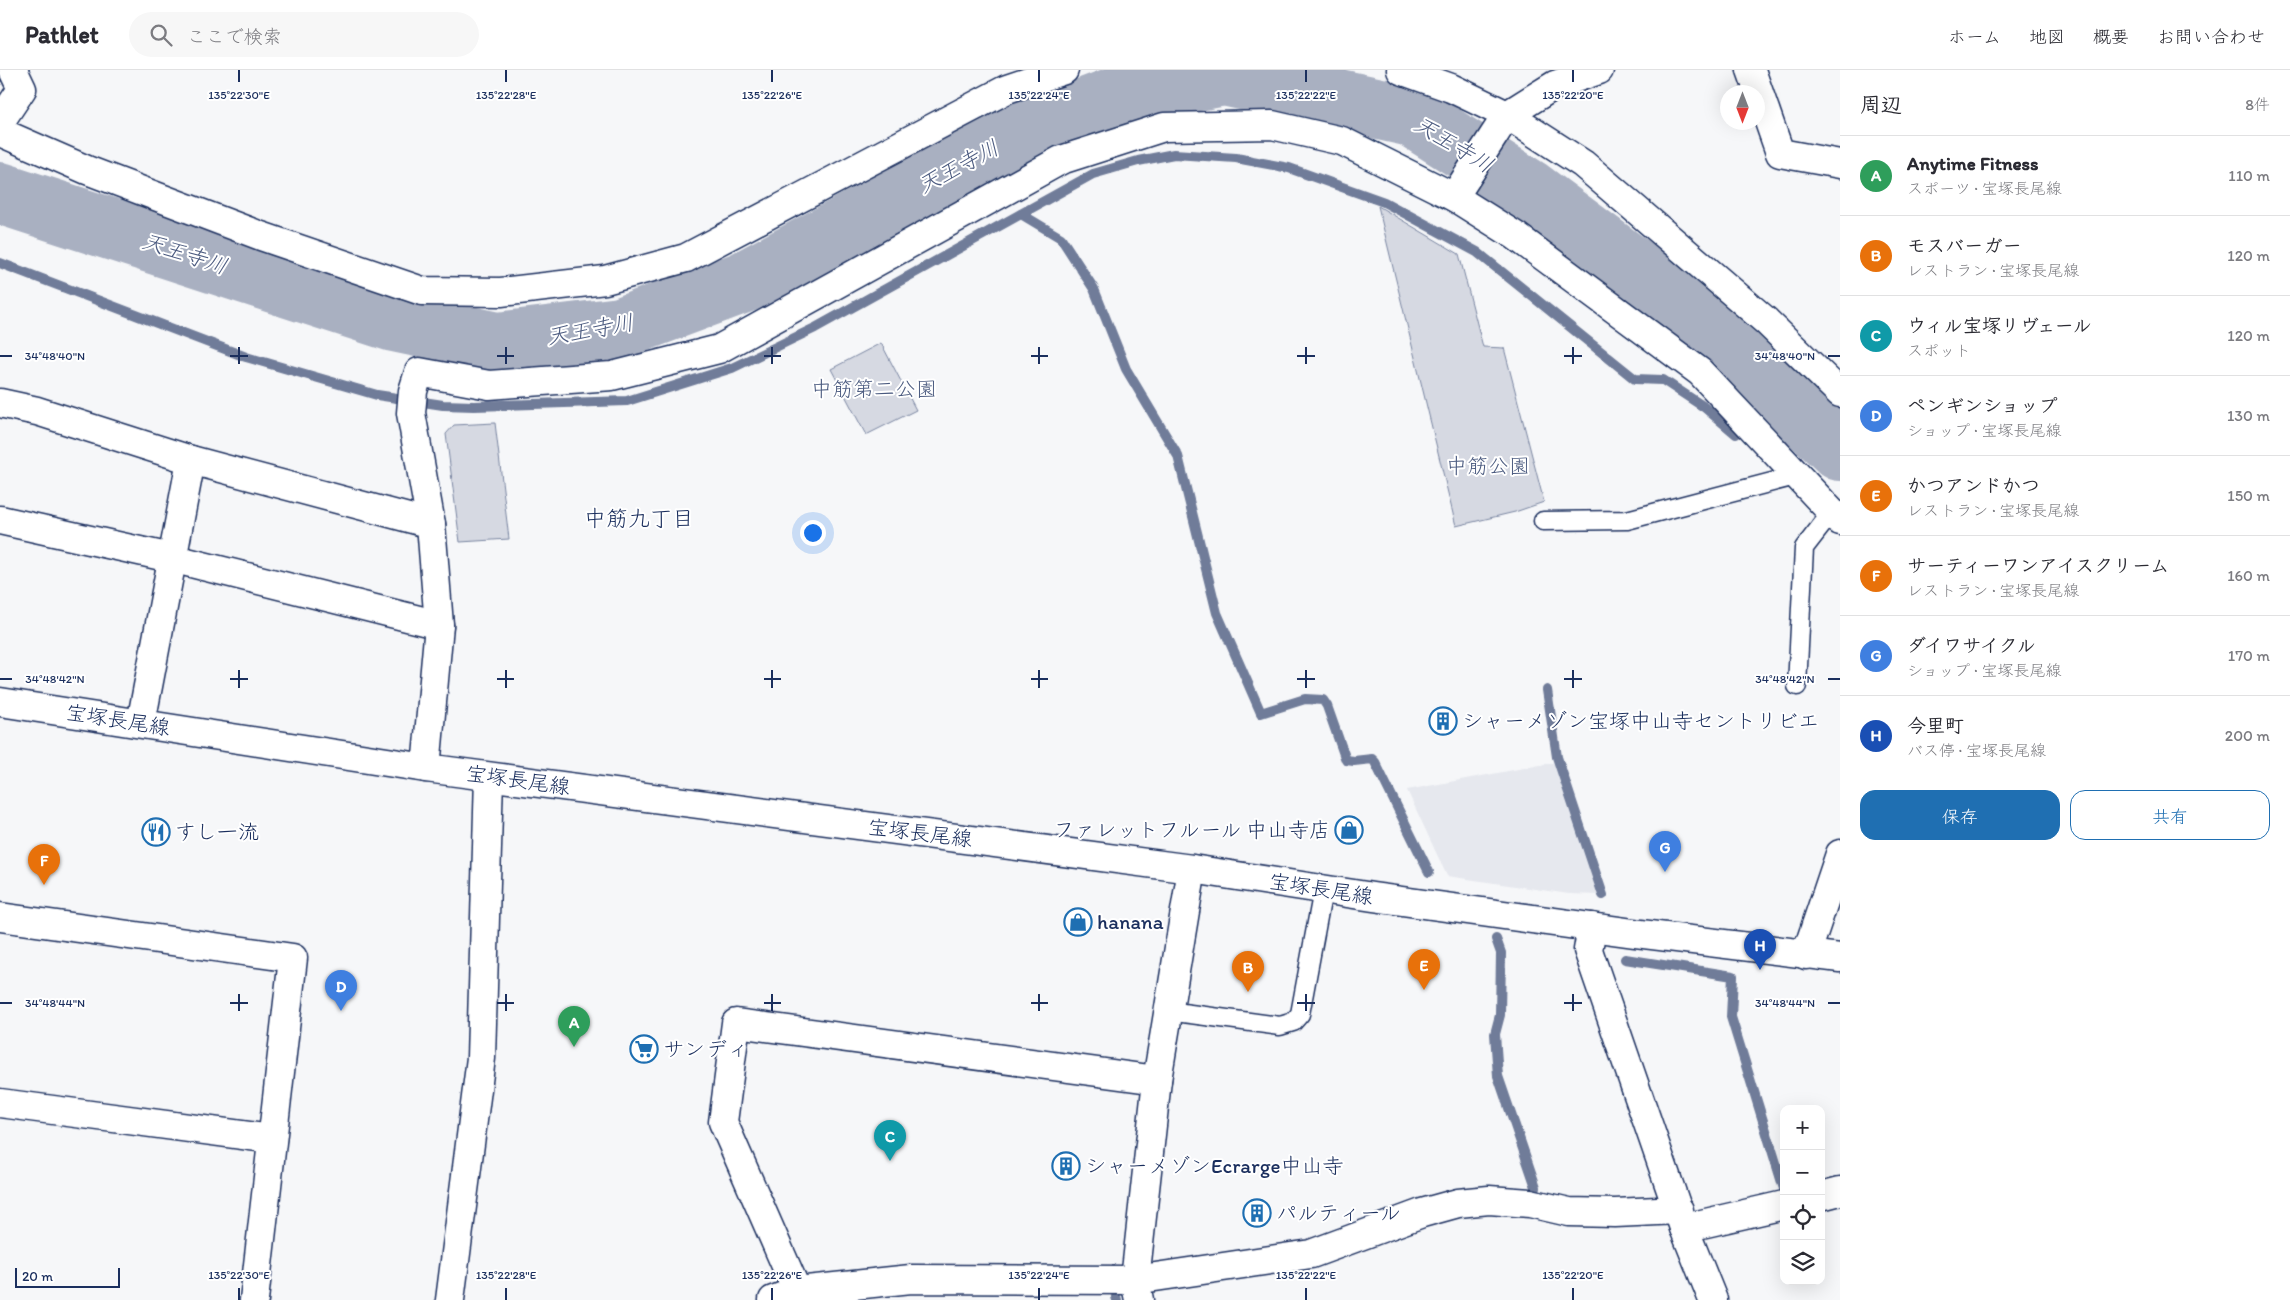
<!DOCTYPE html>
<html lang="ja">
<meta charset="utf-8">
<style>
:root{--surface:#fff;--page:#f7f7f7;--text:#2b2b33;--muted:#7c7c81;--line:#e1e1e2;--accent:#1f6fb2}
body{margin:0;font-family:Itim,"Klee One",sans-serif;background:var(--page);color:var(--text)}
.controls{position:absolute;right:15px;bottom:15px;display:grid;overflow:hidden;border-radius:10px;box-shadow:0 5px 20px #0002}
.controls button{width:45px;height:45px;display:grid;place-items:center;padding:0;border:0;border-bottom:1px solid var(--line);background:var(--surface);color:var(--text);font:25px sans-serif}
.compass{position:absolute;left:1720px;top:15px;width:45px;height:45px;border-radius:50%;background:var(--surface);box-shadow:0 5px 20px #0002;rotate:180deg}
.scale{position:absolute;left:15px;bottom:12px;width:105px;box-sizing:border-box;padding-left:5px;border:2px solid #1b2f5e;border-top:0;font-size:14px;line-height:18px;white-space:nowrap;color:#1b2f5e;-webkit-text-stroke:4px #fff;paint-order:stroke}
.you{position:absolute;left:812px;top:462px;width:18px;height:18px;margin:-12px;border:4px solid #fff;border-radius:50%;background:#1a73e8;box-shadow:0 0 0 8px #1a73e833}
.badge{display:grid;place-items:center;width:32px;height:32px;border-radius:50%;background:var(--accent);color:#fff;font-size:16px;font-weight:700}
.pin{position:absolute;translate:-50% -41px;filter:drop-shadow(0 1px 2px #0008)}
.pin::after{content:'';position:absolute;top:26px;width:18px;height:15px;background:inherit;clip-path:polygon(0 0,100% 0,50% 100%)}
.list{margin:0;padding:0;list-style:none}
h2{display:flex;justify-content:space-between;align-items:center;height:65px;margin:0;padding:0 20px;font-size:21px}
h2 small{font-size:16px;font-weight:400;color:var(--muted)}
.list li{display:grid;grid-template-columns:32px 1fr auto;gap:15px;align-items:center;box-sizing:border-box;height:80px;padding:0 20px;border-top:1px solid var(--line)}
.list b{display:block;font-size:19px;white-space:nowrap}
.list p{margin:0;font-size:16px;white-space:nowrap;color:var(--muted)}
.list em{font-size:16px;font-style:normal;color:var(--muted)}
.actions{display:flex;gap:10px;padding:15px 20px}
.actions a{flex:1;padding:11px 0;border:1px solid var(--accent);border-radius:15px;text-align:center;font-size:18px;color:var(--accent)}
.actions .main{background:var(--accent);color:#fff}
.icon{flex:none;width:28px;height:28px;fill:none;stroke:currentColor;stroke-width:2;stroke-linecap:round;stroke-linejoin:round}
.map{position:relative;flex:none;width:1840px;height:1230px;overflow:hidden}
header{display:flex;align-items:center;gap:30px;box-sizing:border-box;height:70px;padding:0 25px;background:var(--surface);border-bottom:1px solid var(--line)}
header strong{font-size:24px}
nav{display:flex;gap:28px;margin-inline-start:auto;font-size:18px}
.search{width:350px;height:45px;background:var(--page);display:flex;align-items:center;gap:12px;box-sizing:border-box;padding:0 18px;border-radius:28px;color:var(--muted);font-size:19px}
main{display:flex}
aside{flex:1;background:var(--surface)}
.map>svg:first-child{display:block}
</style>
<header>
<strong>Pathlet</strong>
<div class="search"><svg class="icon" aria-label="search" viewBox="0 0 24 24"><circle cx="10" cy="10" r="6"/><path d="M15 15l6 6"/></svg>ここで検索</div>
<nav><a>ホーム</a><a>地図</a><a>概要</a><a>お問い合わせ</a></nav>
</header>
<main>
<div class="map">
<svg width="1840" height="1230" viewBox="0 0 1840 1230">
<rect width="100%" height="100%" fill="#f6f7f9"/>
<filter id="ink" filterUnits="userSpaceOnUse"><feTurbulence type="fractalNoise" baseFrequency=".02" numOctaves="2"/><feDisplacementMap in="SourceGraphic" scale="10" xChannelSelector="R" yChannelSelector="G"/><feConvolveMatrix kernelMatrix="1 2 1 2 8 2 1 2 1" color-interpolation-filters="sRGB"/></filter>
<g filter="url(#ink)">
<path fill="#e6e8ee" d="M 1556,692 L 1600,825 L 1569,824 L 1447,806 L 1407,720 Z"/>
<g fill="#d6d9e2" stroke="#7884a0">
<path d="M 1378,136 L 1459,184 L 1483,277 L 1504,278 L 1544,432 L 1515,442 L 1456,456 Z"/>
<path d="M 881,273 L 916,340 L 866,365 L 831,299 Z"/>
<path d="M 495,353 L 509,469 L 460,472 L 446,364 L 454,355 Z"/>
</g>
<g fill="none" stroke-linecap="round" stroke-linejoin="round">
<g stroke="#707c99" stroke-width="10">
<path d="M 1224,5 L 1225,0"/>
<path d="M 1021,144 L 1061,168 L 1094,219 L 1126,299 L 1178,386 L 1217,543 L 1261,643 L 1305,629 L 1323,630 L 1327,636 L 1346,690 L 1354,691 L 1372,689 L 1375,692 L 1429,802"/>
<path d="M 0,145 L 2,124"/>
<path d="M 0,193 L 246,287 L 377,325 L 443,335 L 474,336 L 627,331 L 732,298 L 815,258 L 1093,104 L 1138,91 L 1174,84 L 1236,88 L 1289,98 L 1384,132 L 1477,182 L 1635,309 L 1663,310 L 1704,337 L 1736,364"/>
<path d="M 1547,620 L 1557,687 L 1603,825"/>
<path d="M 1496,869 L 1501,883 L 1500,945 L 1495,964 L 1498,1006 L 1536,1117"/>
<path d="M 1625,889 L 1733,906 L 1731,947 L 1784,1119"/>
<path d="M 1116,1227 L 1117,1230"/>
</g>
<path stroke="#a9b0c1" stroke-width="62" d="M 0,123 L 394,251 L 498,273 L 621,258 L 744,212 L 1012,67 L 1127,23 L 1224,5 L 1412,46 L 1530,121 L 1703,250 L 1840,380"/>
<g stroke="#1b2f5e" stroke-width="21">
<g id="lane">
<path d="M 1543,451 L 1627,450 L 1799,405"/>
<path d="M 1797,616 L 1804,478 L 1832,442"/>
<path d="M 1168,941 L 1280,956 L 1293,952 L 1300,944 L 1323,820"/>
</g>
</g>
<g stroke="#1b2f5e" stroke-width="31">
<g id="street">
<path d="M 1401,0 L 1451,18 L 1507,45 L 1583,94 L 1766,251 L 1840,323"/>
<path d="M 1751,0 L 1780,83 L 1840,94"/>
<path d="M 0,52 L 22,19 L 13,0"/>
<path d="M 0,62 L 87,100 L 261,166 L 422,221 L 501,222 L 605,210 L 686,188 L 1007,19 L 1064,0"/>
<path d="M 1454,127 L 1507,45 L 1555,15 L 1599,0"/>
<path d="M 0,333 L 37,341 L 191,390"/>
<path d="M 0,450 L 171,488 L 439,555"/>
<path d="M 141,653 L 191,390 L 431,454"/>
<path d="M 426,698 L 439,555 L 431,454 L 411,343 L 413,321 L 419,302 L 489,315 L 612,306 L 719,279 L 1061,90 L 1164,57 L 1272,55 L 1342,71 L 1454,127 L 1516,166 L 1700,302 L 1840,451"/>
<path d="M 0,847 L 293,888 L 254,1230"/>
<path d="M 1592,857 L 1588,880 L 1684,1158 L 1713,1230"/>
<path d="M 1806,885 L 1840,784"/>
<path d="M 1157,1010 L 1192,799"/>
<path d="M 0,1033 L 272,1069"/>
<path d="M 1821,1126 L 1840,1121"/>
<path d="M 1684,1158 L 1784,1135"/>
<path d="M 797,1221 L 911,1209 L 1135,1210 L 1311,1184 L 1422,1143 L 1458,1133 L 1489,1130 L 1530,1133 L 1569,1142 L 1615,1143 L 1679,1140"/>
<path d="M 773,1230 L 797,1221 L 723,1052 L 736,953 L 1157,1010 L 1135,1210 L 1139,1230"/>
</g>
</g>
<g stroke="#1b2f5e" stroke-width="31">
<g id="secondary">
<path d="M 0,632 L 426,698 L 1192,799 L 1373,827 L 1634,863 L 1840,888"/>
<path d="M 450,1230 L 481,988 L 489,707"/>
</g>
</g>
<use href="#lane" stroke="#fff" stroke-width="18"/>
<use href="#street" stroke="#fff" stroke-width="28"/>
<use href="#secondary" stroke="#fff" stroke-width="28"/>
</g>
</g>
<path fill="none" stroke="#1b2f5e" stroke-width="2" d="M 239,0 L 239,12M 506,0 L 506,12M 772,0 L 772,12M 1039,0 L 1039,12M 1306,0 L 1306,12M 1573,0 L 1573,12M 239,277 L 239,294M 506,277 L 506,294M 772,277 L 772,294M 1039,277 L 1039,294M 1306,277 L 1306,294M 1573,277 L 1573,294M 0,286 L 12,286M 230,286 L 248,286M 497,286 L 514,286M 764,286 L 781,286M 1031,286 L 1048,286M 1297,286 L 1315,286M 1564,286 L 1582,286M 1828,286 L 1840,286M 239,600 L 239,618M 506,600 L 506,618M 772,600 L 772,618M 1039,600 L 1039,618M 1306,600 L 1306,618M 1573,600 L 1573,618M 0,609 L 12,609M 230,609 L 248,609M 497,609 L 514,609M 764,609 L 781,609M 1031,609 L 1048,609M 1297,609 L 1315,609M 1564,609 L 1582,609M 1828,609 L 1840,609M 239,924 L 239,941M 506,924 L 506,941M 772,924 L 772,941M 1039,924 L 1039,941M 1306,924 L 1306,941M 1573,924 L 1573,941M 0,933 L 12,933M 230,933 L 248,933M 497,933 L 514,933M 764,933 L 781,933M 1031,933 L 1048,933M 1297,933 L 1315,933M 1564,933 L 1582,933M 1828,933 L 1840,933M 239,1218 L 239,1230M 506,1218 L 506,1230M 772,1218 L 772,1230M 1039,1218 L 1039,1230M 1306,1218 L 1306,1230M 1573,1218 L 1573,1230"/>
<defs>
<g id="building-ring" transform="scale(1.4375)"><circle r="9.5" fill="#fff" stroke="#1f6fb2" stroke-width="1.5"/><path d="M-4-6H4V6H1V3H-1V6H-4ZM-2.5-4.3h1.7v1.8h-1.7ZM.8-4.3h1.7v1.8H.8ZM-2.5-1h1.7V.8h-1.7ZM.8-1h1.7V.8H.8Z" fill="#1f6fb2"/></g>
<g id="shop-ring" transform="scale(1.4375)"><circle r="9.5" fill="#fff" stroke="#1f6fb2" stroke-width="1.5"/><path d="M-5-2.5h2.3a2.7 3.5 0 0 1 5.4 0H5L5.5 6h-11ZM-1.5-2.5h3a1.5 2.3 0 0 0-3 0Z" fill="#1f6fb2"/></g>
<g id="restaurant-ring" transform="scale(1.4375)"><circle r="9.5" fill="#fff" stroke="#1f6fb2" stroke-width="1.5"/><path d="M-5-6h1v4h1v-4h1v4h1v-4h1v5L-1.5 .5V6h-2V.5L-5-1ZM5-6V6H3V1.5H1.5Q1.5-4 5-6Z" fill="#1f6fb2"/></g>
<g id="supermarket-ring" transform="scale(1.4375)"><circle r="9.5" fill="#fff" stroke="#1f6fb2" stroke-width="1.5"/><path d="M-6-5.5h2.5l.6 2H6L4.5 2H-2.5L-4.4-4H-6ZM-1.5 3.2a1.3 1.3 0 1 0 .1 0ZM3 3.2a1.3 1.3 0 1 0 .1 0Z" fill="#1f6fb2"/></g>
</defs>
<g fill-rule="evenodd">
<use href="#building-ring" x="1443" y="651"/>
<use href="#shop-ring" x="1349" y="760"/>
<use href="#restaurant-ring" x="156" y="762"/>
<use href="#shop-ring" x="1078" y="852"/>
<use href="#supermarket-ring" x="644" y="979"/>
<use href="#building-ring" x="1066" y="1096"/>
<use href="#building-ring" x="1257" y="1143"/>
</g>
<g text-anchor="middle" stroke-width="4" stroke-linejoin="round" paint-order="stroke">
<g font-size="21" fill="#4a5a7f" stroke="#fff">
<text x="874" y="326">中筋第二公園</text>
<text x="1488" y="403">中筋公園</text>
</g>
<g font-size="21" fill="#1b2f5e" stroke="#fff">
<text transform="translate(118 650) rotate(9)" y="7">宝塚長尾線</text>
<text transform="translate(518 710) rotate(8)" y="7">宝塚長尾線</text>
<text transform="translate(920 763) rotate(7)" y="7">宝塚長尾線</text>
<text transform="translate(1321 819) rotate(9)" y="7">宝塚長尾線</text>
</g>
<g font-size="21" fill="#1b2f5e" stroke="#fff" text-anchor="start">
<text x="1462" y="658">シャーメゾン宝塚中山寺セントリビエ</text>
<text x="1330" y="767" text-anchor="end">ファレットフルール 中山寺店</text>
<text x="175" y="769">すし一流</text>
<text x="1097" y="859">hanana</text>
<text x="663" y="986">サンディ</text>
<text x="1085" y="1103">シャーメゾンEcrarge中山寺</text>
<text x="1276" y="1150">パルティール</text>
</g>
<g font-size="22" font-style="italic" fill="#4d5c81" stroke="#fff">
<text transform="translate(1454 74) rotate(31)" y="8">天王寺川</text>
<text transform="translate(958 96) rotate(-28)" y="8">天王寺川</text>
<text transform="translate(185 183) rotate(18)" y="8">天王寺川</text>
<text transform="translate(590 259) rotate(-10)" y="8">天王寺川</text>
</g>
<g font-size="22" fill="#1b2f5e" stroke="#fff">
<text x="639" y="456">中筋九丁目</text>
</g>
</g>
<g font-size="12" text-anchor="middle" fill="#1b2f5e" stroke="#fff" stroke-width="4" stroke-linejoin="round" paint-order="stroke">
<text x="239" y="29">135°22'30"E</text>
<text x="506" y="29">135°22'28"E</text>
<text x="772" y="29">135°22'26"E</text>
<text x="1039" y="29">135°22'24"E</text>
<text x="1306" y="29">135°22'22"E</text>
<text x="1573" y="29">135°22'20"E</text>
<text x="1785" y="290">34°48'40"N</text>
<text x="55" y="290">34°48'40"N</text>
<text x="1785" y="613">34°48'42"N</text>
<text x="55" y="613">34°48'42"N</text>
<text x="1785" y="937">34°48'44"N</text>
<text x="55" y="937">34°48'44"N</text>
<text x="239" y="1209">135°22'30"E</text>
<text x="506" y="1209">135°22'28"E</text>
<text x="772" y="1209">135°22'26"E</text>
<text x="1039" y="1209">135°22'24"E</text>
<text x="1306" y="1209">135°22'22"E</text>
<text x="1573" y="1209">135°22'20"E</text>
</g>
</svg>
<div class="controls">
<button>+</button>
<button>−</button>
<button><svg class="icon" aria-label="locate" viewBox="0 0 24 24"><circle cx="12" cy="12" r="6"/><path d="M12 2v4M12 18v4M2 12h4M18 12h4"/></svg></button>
<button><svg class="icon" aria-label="layers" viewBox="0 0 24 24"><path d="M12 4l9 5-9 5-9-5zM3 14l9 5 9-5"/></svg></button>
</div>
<svg class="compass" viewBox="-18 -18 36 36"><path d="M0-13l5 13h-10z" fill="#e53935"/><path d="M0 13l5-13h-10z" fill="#7c7c81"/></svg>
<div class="scale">20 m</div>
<div class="you"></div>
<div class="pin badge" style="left:574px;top:977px;background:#2e9e5b">A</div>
<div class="pin badge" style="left:1248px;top:922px;background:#e8710a">B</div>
<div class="pin badge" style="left:890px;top:1091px;background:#0f9aa8">C</div>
<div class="pin badge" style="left:341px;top:941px;background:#3f7fe0">D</div>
<div class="pin badge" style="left:1424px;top:920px;background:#e8710a">E</div>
<div class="pin badge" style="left:44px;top:815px;background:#e8710a">F</div>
<div class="pin badge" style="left:1665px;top:802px;background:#3f7fe0">G</div>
<div class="pin badge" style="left:1760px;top:900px;background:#1a4fb4">H</div>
</div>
<aside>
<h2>周辺<small>8件</small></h2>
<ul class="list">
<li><span class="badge" style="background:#2e9e5b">A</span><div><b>Anytime Fitness</b><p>スポーツ · 宝塚長尾線</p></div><em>110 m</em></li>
<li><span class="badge" style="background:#e8710a">B</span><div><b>モスバーガー</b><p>レストラン · 宝塚長尾線</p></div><em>120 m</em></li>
<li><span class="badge" style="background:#0f9aa8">C</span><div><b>ウィル宝塚リヴェール</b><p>スポット</p></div><em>120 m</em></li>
<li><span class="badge" style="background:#3f7fe0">D</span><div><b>ペンギンショップ</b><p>ショップ · 宝塚長尾線</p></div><em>130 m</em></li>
<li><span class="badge" style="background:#e8710a">E</span><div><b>かつアンドかつ</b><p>レストラン · 宝塚長尾線</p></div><em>150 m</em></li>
<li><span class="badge" style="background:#e8710a">F</span><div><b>サーティーワンアイスクリーム</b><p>レストラン · 宝塚長尾線</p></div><em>160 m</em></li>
<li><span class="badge" style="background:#3f7fe0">G</span><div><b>ダイワサイクル</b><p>ショップ · 宝塚長尾線</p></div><em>170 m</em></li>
<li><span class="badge" style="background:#1a4fb4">H</span><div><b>今里町</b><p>バス停 · 宝塚長尾線</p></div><em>200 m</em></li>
</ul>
<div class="actions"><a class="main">保存</a><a>共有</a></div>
</aside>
</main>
